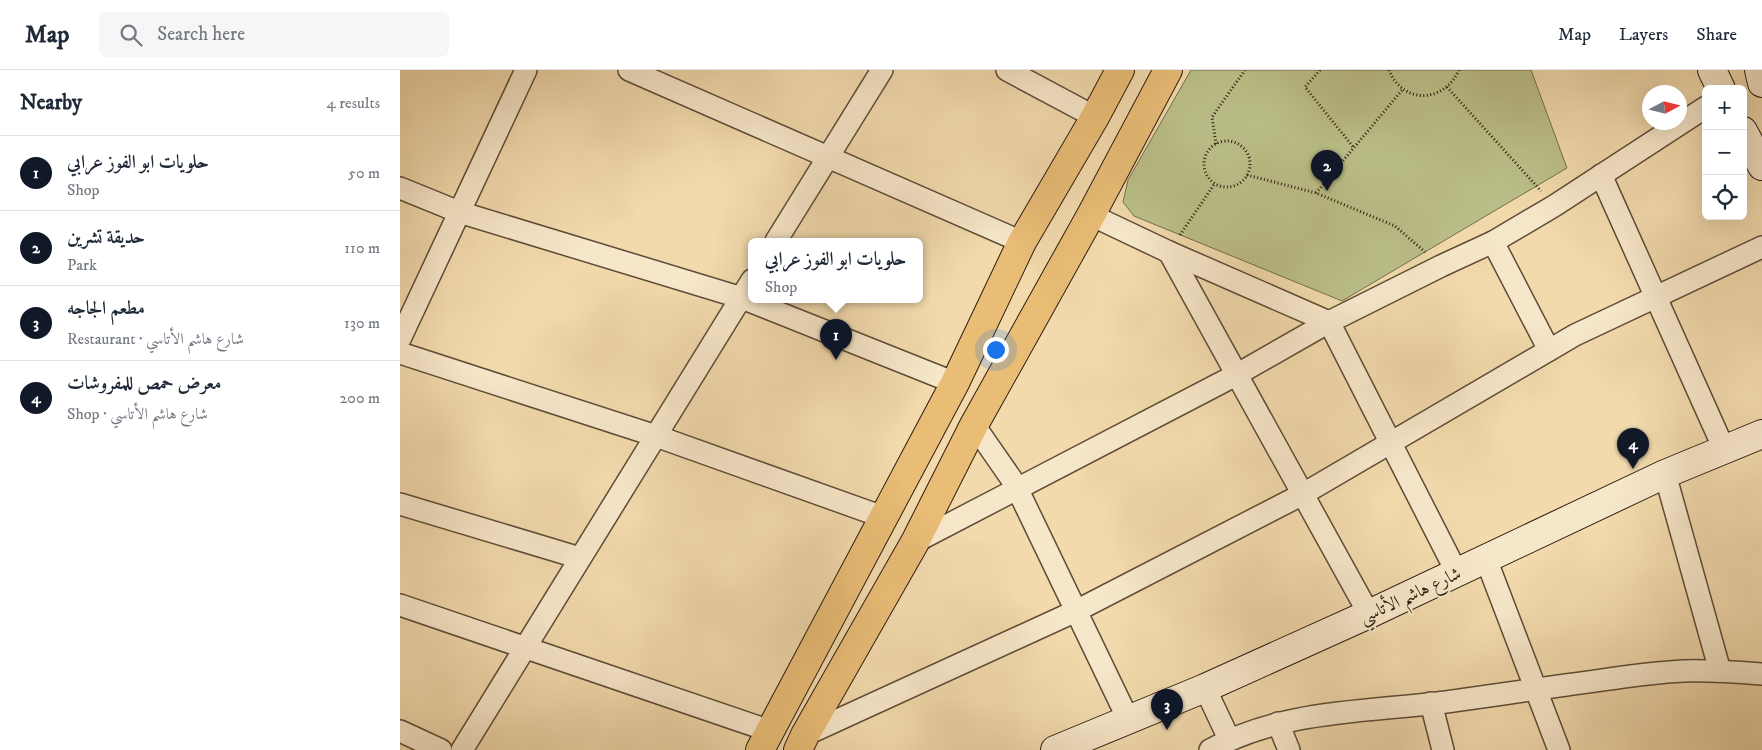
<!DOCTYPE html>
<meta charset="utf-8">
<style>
:root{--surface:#fff;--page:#f6f6f7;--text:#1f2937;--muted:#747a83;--line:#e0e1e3;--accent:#111827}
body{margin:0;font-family:"IM FELL DW Pica",Amiri,serif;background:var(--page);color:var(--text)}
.controls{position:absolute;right:15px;top:15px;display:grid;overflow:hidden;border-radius:8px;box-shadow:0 5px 20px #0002}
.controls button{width:45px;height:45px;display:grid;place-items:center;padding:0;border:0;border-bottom:1px solid var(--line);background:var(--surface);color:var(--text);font:25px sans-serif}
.compass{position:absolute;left:1242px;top:15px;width:45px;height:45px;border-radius:50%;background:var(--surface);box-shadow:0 5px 20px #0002;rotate:83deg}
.you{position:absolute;left:595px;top:279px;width:18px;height:18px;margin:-12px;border:4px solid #fff;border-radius:50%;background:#1a73e8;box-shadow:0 0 0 8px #1a73e833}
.badge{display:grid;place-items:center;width:32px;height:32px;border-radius:50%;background:var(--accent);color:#fff;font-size:16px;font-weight:700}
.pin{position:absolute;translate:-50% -41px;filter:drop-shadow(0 1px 2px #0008)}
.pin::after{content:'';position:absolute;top:26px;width:18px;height:15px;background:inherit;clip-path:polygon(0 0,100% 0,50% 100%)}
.popup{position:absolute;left:348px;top:168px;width:175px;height:65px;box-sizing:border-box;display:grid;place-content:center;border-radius:8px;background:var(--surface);filter:drop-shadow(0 1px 4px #0005);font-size:16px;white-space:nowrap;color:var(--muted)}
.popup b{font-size:19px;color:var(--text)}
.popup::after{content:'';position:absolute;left:50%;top:100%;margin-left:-10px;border:10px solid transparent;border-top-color:var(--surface)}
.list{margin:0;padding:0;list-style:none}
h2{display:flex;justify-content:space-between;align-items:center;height:65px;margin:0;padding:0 20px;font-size:21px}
h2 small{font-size:16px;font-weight:400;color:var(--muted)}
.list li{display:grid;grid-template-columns:32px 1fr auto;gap:15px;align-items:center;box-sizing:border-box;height:75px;padding:0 20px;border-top:1px solid var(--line)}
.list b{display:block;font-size:19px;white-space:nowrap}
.list p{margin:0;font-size:16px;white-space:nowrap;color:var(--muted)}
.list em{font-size:16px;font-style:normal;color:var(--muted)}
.icon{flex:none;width:28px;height:28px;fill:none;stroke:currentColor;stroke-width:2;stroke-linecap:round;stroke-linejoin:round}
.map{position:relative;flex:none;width:1362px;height:680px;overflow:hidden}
header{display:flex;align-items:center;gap:30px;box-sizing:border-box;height:70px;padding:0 25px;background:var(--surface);border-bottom:1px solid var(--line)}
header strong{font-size:24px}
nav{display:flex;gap:28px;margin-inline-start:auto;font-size:18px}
.search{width:350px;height:45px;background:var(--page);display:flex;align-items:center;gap:12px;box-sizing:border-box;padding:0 18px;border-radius:8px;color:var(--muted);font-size:19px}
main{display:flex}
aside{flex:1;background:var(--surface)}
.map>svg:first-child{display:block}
</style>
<header>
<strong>Map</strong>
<div class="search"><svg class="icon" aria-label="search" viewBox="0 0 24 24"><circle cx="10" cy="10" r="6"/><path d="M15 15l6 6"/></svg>Search here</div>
<nav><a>Map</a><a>Layers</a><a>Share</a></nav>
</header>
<main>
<aside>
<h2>Nearby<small>4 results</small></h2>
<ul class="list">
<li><span class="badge">1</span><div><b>حلويات ابو الفوز عرابي</b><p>Shop</p></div><em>50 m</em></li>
<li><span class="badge">2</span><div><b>حديقة تشرين</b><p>Park</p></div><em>110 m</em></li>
<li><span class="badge">3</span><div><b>مطعم الجاجه</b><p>Restaurant · شارع هاشم الأتاسي</p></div><em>130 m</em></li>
<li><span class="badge">4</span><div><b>معرض حمص للمفروشات</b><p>Shop · شارع هاشم الأتاسي</p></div><em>200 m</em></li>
</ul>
</aside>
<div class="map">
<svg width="1362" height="680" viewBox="0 0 1362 680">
<rect width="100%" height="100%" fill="#f2daad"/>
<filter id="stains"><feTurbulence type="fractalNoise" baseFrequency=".004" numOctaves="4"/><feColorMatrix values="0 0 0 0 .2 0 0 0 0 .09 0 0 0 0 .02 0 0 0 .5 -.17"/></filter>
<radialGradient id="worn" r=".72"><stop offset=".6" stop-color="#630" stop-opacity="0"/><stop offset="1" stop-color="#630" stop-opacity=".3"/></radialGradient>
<path fill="#bbbf89" stroke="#746e4c" d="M 791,0 L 1131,0 L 1167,98 L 942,231 L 734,146 L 723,132 L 728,110 Z"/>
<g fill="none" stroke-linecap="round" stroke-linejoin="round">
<g stroke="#5e4c37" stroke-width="24">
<g id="street">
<path d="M 229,0 L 622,172"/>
<path d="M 607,0 L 695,47"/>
<path d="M 1201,105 L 1324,379"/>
<path d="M 0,118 L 59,142 L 342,228 L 555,313"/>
<path d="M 691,145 L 769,182 L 929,252 L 1057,503"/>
<path d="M 376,171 L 482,0"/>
<path d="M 1093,172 L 1149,280"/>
<path d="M 769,182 L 969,544"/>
<path d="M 0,269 L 126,0"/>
<path d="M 0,283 L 256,366 L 483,447"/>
<path d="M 574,355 L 615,414 L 728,649"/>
<path d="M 1265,404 L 1320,601"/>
<path d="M 0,434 L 180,488"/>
<path d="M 515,472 L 836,305 L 929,252 L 1041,196 L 1093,172 L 1154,136 L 1306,37"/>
<path d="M 1086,489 L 1159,680"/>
<path d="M 0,535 L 370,661"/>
<path d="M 805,618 L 829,669"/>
<path d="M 1031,633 L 1043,680"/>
<path d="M 878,653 L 889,680"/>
<path d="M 0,661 L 41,680"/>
<path d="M 405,665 L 676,541 L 903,424 L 1175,265 L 1362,177"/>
<path d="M 62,680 L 352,210"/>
<path d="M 810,680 C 881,640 967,642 1046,632 C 1086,626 1126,621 1166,615 C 1205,610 1243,603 1283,601 C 1309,600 1336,602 1362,604"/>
</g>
</g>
<g stroke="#2d1c10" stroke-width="30">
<g id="secondary">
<path d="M 1312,0 L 1321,19"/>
<path d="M 1359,0 L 1362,13"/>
<path d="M 1343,61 L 1362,96"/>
<path d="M 655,680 L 805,618 L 969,544 L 1265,404 L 1362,364"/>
</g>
</g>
<g stroke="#2d1c10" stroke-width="30">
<g id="highway">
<path d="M 360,680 L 555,313 L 622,172 L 695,47 L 720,0"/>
<path d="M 398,680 L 405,665 L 515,472 L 574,355 L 691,145 L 768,0"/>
</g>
</g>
<g stroke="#2d1c10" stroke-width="3" stroke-dasharray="1 2.5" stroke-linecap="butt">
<path d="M 920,0 L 905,17 L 954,78"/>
<path d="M 989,0 C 1003,35 1044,33 1059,0"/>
<path d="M 1047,17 L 1141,121"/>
<circle cx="827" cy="94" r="23"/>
<path d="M 816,74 L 812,47 L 845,0"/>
<path d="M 847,105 L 916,123 L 995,156 L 1025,182"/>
<path d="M 916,123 L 1003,19"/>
<path d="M 780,165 L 815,113"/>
</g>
<use href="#street" stroke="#f7e7ca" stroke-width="21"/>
<use href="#secondary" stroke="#f7e7ca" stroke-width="28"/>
<use href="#highway" stroke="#e9bd76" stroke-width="28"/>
</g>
<g text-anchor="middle" stroke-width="4" stroke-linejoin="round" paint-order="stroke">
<g font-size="18" fill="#2d1c10" stroke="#f7e7ca">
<text transform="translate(1010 525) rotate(-25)" y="6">شارع هاشم الأتاسي</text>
</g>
</g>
<rect width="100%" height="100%" filter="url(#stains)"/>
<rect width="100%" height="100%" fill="url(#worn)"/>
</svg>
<div class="controls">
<button>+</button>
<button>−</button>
<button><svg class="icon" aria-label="locate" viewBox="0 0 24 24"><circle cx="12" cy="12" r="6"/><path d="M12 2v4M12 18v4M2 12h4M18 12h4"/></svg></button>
</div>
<svg class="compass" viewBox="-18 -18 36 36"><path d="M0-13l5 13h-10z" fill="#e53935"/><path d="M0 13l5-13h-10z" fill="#747a83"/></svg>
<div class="you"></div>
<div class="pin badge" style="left:436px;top:290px">1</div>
<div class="popup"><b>حلويات ابو الفوز عرابي</b>Shop</div>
<div class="pin badge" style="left:927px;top:121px">2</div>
<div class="pin badge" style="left:767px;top:660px">3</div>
<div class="pin badge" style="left:1233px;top:399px">4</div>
</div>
</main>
